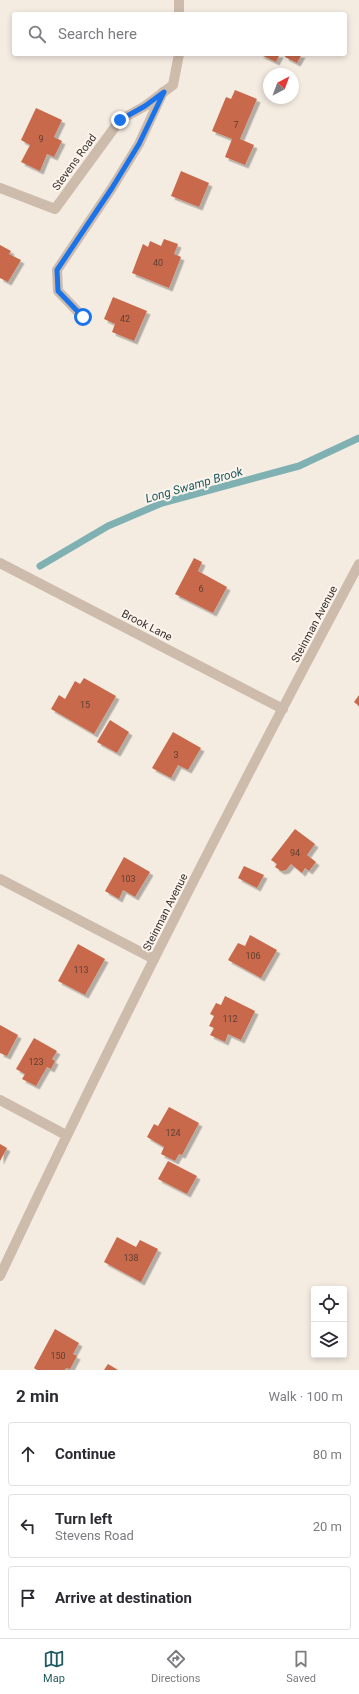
<!DOCTYPE html>
<meta charset="utf-8">
<style>
:root{--surface:#fff;--page:#f2f2f3;--text:#2b2b33;--muted:#7c7c81;--line:#e1e1e2;--accent:#1f5a5e}
body{margin:0;font-family:Roboto,sans-serif;background:var(--page);color:var(--text)}
.controls{position:absolute;right:12px;bottom:12px;display:grid;overflow:hidden;border-radius:4px;box-shadow:0 2px 6px #0003}
.controls button{width:36px;height:36px;display:grid;place-items:center;padding:0;border:0;border-bottom:1px solid var(--line);background:var(--surface);color:var(--text);font:20px sans-serif}
.compass{position:absolute;left:263px;top:68px;width:36px;height:36px;border-radius:50%;background:var(--surface);box-shadow:0 2px 6px #0003;rotate:41deg}
.stop{position:absolute;width:12px;height:12px;margin:-9px;border:3px solid #1a73e8;border-radius:50%;background:#fff}
.stop.end{background:#1a73e8;border-color:#fff;box-shadow:0 1px 4px #0008}
.list{margin:0;padding:0;list-style:none}
h2{display:flex;justify-content:space-between;align-items:center;height:52px;margin:0;padding:0 16px;font-size:17px}
h2 small{font-size:13px;font-weight:400;color:var(--muted)}
.list li{display:grid;grid-template-columns:26px 1fr auto;gap:12px;align-items:center;box-sizing:border-box;height:64px;margin:0 8px 8px;padding:0 8px;border:1px solid var(--line);border-radius:4px}
.list b{display:block;font-size:15px;white-space:nowrap}
.list p{margin:0;font-size:13px;white-space:nowrap;color:var(--muted)}
.list em{font-size:13px;font-style:normal;color:var(--muted)}
.icon{flex:none;width:22px;height:22px;fill:none;stroke:currentColor;stroke-width:2;stroke-linecap:round;stroke-linejoin:round}
.map{position:relative;flex:none;width:359px;height:1370px;overflow:hidden}
.search{position:absolute;background:var(--surface);box-shadow:0 2px 6px #0003;left:12px;right:12px;top:12px;height:44px;display:flex;align-items:center;gap:10px;box-sizing:border-box;padding:0 14px;border-radius:4px;color:var(--muted);font-size:15px}
.sheet{height:268px;background:var(--surface)}
nav{display:flex;justify-content:space-around;align-items:center;box-sizing:border-box;height:56px;border-top:1px solid var(--line);background:var(--surface);font-size:11px;color:var(--muted)}
nav a{display:grid;justify-items:center;gap:2px}
nav .on{color:var(--accent)}
.map>svg:first-child{display:block}
</style>
<div class="map">
<svg width="359" height="1370" viewBox="0 0 359 1370">
<defs>
<filter id="shadow"><feDropShadow dx="3.5" dy="3.5" stdDeviation="0" flood-color="#0004"/></filter>
</defs>
<rect width="100%" height="100%" fill="#f4ebe1"/>
<g fill="none" stroke-linecap="round" stroke-linejoin="round">
<path stroke="#7fb0b2" stroke-width="7" d="M 40,566 L 108,526 L 162,503 L 299,466 L 359,438"/>
</g>
<g fill="#c8694b" filter="url(#shadow)">
<path d="M 259,54 L 280,54 L 276,62 Z"/>
<path d="M 286,54 L 302,54 L 297,63 L 285,57 Z"/>
<path d="M 235,90 L 257,99 L 240,139 L 254,145 L 245,165 L 225,157 L 232,139 L 212,131 L 226,97 L 231,99 Z"/>
<path d="M 36,108 L 62,120 L 54,137 L 62,141 L 54,157 L 47,154 L 40,171 L 21,162 L 30,145 L 21,140 Z"/>
<path d="M 181,171 L 209,183 L 199,207 L 171,196 Z"/>
<path d="M 164,239 L 178,244 L 174,254 L 181,257 L 169,288 L 132,273 L 143,244 L 148,247 L 150,241 L 161,246 Z"/>
<path d="M 0,245 L 11,251 L 9,254 L 21,260 L 8,282 L 0,278 Z"/>
<path d="M 113,297 L 147,311 L 134,341 L 112,332 L 115,324 L 104,319 Z"/>
<path d="M 194,558 L 202,562 L 198,571 L 227,587 L 213,613 L 175,594 Z"/>
<path d="M 84,678 L 116,696 L 94,734 L 51,709 L 59,695 L 65,699 L 75,681 L 80,684 Z"/>
<path d="M 359,695 L 359,706 L 354,702 Z"/>
<path d="M 110,720 L 129,732 L 117,753 L 97,742 Z"/>
<path d="M 173,732 L 201,748 L 188,770 L 178,765 L 171,778 L 152,768 Z"/>
<path d="M 295,829 L 315,844 L 307,855 L 316,862 L 309,871 L 305,868 L 302,873 L 291,864 L 286,870 L 281,871 L 275,867 L 277,864 L 271,860 Z"/>
<path d="M 124,857 L 150,872 L 135,897 L 123,890 L 119,899 L 105,891 Z"/>
<path d="M 244,866 L 264,875 L 257,888 L 238,878 Z"/>
<path d="M 250,935 L 277,950 L 261,978 L 228,960 L 238,943 L 245,946 Z"/>
<path d="M 78,944 L 105,959 L 85,995 L 58,981 Z"/>
<path d="M 225,996 L 255,1011 L 241,1040 L 228,1034 L 225,1042 L 210,1035 L 214,1028 L 209,1026 L 214,1016 L 210,1014 L 216,1003 L 221,1005 Z"/>
<path d="M 0,1025 L 18,1035 L 7,1056 L 0,1053 Z"/>
<path d="M 34,1038 L 57,1051 L 52,1059 L 55,1061 L 51,1069 L 47,1067 L 36,1086 L 22,1079 L 25,1074 L 16,1069 Z"/>
<path d="M 169,1107 L 199,1123 L 182,1155 L 179,1154 L 175,1161 L 161,1154 L 164,1147 L 147,1137 L 154,1124 L 158,1126 Z"/>
<path d="M 0,1144 L 7,1148 L 0,1161 Z"/>
<path d="M 168,1161 L 197,1176 L 187,1194 L 158,1179 Z"/>
<path d="M 117,1237 L 136,1247 L 140,1240 L 158,1249 L 141,1282 L 104,1262 Z"/>
<path d="M 55,1329 L 79,1343 L 73,1354 L 77,1356 L 70,1369 L 66,1368 L 65,1370 L 37,1370 L 34,1368 Z"/>
<path d="M 108,1364 L 118,1370 L 104,1370 Z"/>
</g>
<g fill="none" stroke-linecap="round" stroke-linejoin="round">
<g stroke="#cdbbac" stroke-width="10">
<path d="M 179,0 L 179,14"/>
<path d="M 0,188 L 55,209 L 120,120 L 145,106 L 173,85 L 179,54"/>
<path d="M 83,317 L 58,291 L 57,270 L 112,188 L 139,144 L 163,92"/>
<path d="M 0,563 L 283,709"/>
<path d="M 0,879 L 154,959"/>
<path d="M 0,1100 L 66,1135"/>
<path d="M 0,1276 C 113,1035 234,798 359,564"/>
</g>
</g>
<g fill="none" stroke-linecap="round" stroke-linejoin="round">
<path stroke="#1a73e8" stroke-width="5" d="M 83,317 L 58,291 L 57,270 L 112,188 L 139,144 L 164,92 L 145,106 L 120,120"/>
</g>
<g text-anchor="middle" stroke-width="4" stroke-linejoin="round" paint-order="stroke">
<g font-size="9" fill="#5e3e33">
<text x="236" y="128">7</text>
<text x="41" y="142">9</text>
<text x="158" y="266">40</text>
<text x="125" y="322">42</text>
<text x="201" y="592">6</text>
<text x="85" y="708">15</text>
<text x="176" y="758">3</text>
<text x="295" y="856">94</text>
<text x="128" y="882">103</text>
<text x="253" y="959">106</text>
<text x="81" y="973">113</text>
<text x="230" y="1022">112</text>
<text x="36" y="1065">123</text>
<text x="173" y="1136">124</text>
<text x="131" y="1261">138</text>
<text x="58" y="1359">150</text>
</g>
<g font-size="11" fill="#3b302b" stroke="#fbf5ee">
<text transform="translate(74 162) rotate(-54)" y="4">Stevens Road</text>
<text transform="translate(314 624) rotate(-62)" y="4">Steinman Avenue</text>
<text transform="translate(147 625) rotate(27)" y="4">Brook Lane</text>
<text transform="translate(165 912) rotate(-63)" y="4">Steinman Avenue</text>
</g>
<g font-size="12" font-style="italic" fill="#1f5a5e" stroke="#fbf5ee">
<text transform="translate(194 485) rotate(-16)" y="4">Long Swamp Brook</text>
</g>
</g>
</svg>
<div class="controls">
<button><svg class="icon" aria-label="locate" viewBox="0 0 24 24"><circle cx="12" cy="12" r="6"/><path d="M12 2v4M12 18v4M2 12h4M18 12h4"/></svg></button>
<button><svg class="icon" aria-label="layers" viewBox="0 0 24 24"><path d="M12 4l9 5-9 5-9-5zM3 14l9 5 9-5"/></svg></button>
</div>
<svg class="compass" viewBox="-18 -18 36 36"><path d="M0-13l5 13h-10z" fill="#e53935"/><path d="M0 13l5-13h-10z" fill="#7c7c81"/></svg>
<div class="stop" style="left:83px;top:317px"></div>
<div class="stop end" style="left:120px;top:120px"></div>
<div class="search"><svg class="icon" aria-label="search" viewBox="0 0 24 24"><circle cx="10" cy="10" r="6"/><path d="M15 15l6 6"/></svg>Search here</div>
</div>
<section class="sheet">
<h2>2 min<small>Walk · 100 m</small></h2>
<ul class="list">
<li><svg class="icon" aria-label="ahead" viewBox="0 0 24 24"><path d="M12 20V5M6 11l6-6 6 6"/></svg><div><b>Continue</b></div><em>80 m</em></li>
<li><svg class="icon" aria-label="left" viewBox="0 0 24 24"><path d="M17 20v-9H6M10 6l-5 5 5 5"/></svg><div><b>Turn left</b><p>Stevens Road</p></div><em>20 m</em></li>
<li><svg class="icon" aria-label="arrive" viewBox="0 0 24 24"><path d="M6 21V4h12l-3 4 3 4H6"/></svg><div><b>Arrive at destination</b></div></li>
</ul>
</section>
<nav>
<a class="on"><svg class="icon" aria-label="map" viewBox="0 0 24 24"><path d="M3 6l6-2 6 2 6-2v14l-6 2-6-2-6 2zM9 4v14M15 6v14"/></svg>Map</a>
<a><svg class="icon" aria-label="directions" viewBox="0 0 24 24"><path d="M12 3l9 9-9 9-9-9zM9 14v-3h6M13 9l2 2-2 2"/></svg>Directions</a>
<a><svg class="icon" aria-label="saved" viewBox="0 0 24 24"><path d="M7 4h10v16l-5-4-5 4z"/></svg>Saved</a>
</nav>
